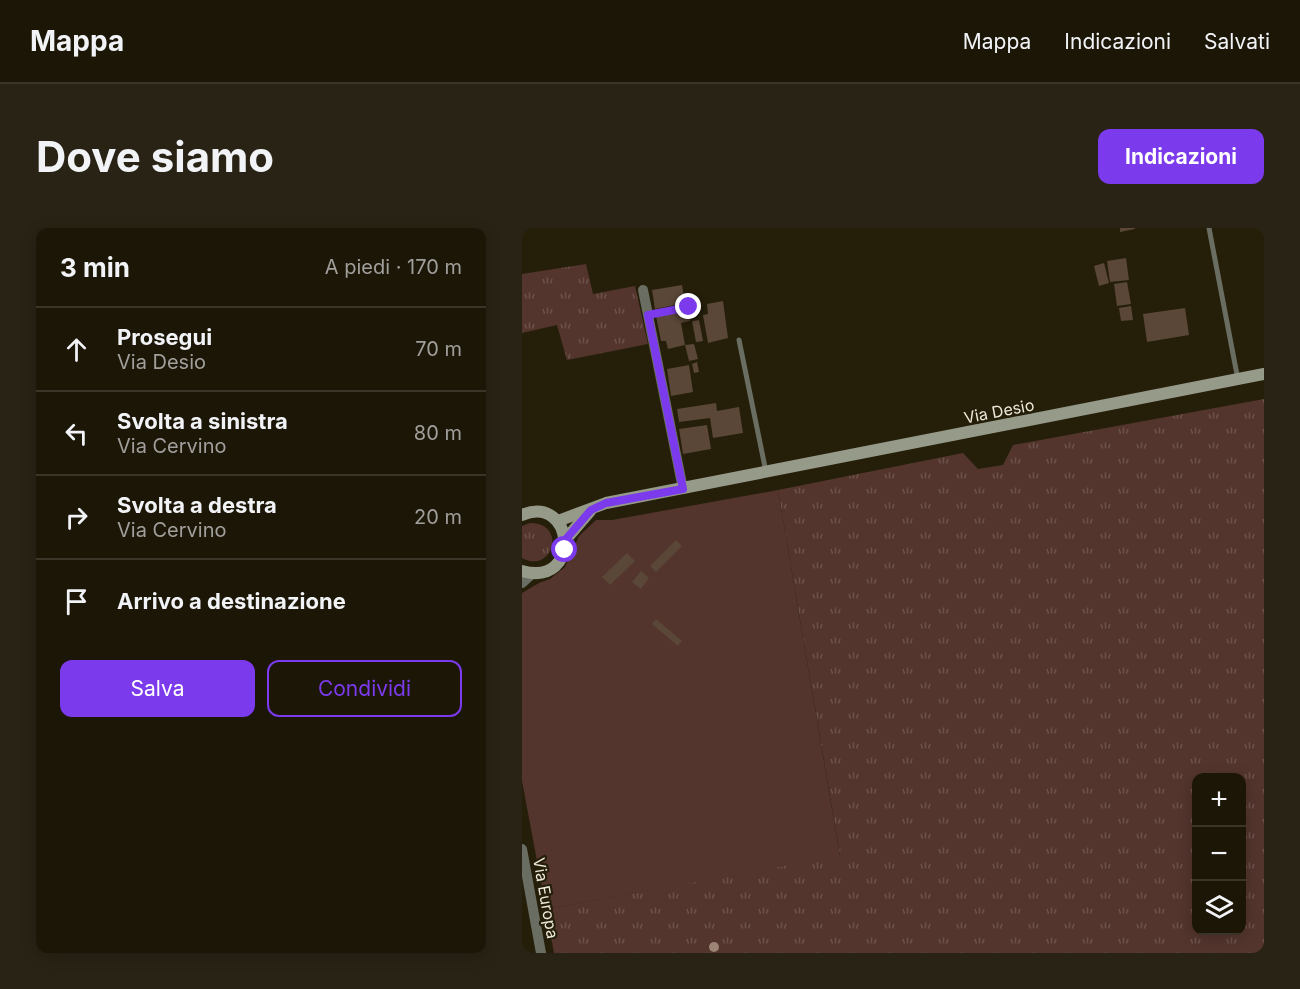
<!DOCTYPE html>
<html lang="it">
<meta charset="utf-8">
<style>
:root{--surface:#1c1607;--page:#292315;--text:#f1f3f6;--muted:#a09f9b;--line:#3a3528;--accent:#7c3aed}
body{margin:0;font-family:Inter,sans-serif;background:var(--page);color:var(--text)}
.controls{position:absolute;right:18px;bottom:18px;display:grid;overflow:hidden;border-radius:12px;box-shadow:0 3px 15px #0003}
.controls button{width:54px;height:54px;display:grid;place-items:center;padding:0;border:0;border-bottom:2px solid var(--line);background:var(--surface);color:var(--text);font:30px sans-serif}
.stop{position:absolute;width:18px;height:18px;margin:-14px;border:4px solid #7c3aed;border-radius:50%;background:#fff}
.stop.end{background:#7c3aed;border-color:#fff;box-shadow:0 2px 6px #0008}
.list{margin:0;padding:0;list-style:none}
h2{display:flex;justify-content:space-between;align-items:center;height:78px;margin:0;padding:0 24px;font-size:26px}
h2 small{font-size:20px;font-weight:400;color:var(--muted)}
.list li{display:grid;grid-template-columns:39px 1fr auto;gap:18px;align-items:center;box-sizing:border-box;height:84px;padding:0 24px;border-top:2px solid var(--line)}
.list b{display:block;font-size:22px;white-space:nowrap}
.list p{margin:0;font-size:20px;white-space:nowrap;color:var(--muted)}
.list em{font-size:20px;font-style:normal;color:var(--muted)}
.actions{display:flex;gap:12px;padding:18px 24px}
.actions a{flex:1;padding:14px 0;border:2px solid var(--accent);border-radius:12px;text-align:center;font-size:21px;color:var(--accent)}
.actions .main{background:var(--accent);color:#fff}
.icon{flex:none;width:33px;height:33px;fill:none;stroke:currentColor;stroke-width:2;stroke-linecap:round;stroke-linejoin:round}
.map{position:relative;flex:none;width:742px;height:725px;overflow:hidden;border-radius:12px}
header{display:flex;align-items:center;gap:36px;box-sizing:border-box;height:84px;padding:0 30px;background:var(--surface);border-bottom:2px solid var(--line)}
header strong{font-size:28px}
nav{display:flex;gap:33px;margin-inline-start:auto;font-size:21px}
.intro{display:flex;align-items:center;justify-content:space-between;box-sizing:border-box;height:144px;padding:0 36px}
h1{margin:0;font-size:42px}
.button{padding:15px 27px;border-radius:12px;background:var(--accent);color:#fff;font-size:21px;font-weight:700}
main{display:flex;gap:36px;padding:0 36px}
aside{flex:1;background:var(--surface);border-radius:12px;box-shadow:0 3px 15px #0003}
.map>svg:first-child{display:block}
</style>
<header>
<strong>Mappa</strong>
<nav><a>Mappa</a><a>Indicazioni</a><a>Salvati</a></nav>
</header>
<div class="intro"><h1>Dove siamo</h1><a class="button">Indicazioni</a></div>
<main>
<aside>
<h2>3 min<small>A piedi · 170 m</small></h2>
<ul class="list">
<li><svg class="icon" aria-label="ahead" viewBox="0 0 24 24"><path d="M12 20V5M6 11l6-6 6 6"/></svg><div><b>Prosegui</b><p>Via Desio</p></div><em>70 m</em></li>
<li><svg class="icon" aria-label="left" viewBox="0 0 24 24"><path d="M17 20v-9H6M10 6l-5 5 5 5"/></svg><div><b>Svolta a sinistra</b><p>Via Cervino</p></div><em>80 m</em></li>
<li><svg class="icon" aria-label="right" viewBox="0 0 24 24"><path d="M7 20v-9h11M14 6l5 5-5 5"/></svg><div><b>Svolta a destra</b><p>Via Cervino</p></div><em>20 m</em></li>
<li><svg class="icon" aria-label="arrive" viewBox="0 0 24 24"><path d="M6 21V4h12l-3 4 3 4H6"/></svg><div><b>Arrivo a destinazione</b></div></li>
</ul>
<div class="actions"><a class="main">Salva</a><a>Condividi</a></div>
</aside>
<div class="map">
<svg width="742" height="725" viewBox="0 0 742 725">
<defs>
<pattern id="grass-tufts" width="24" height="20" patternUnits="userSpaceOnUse" patternTransform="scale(1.5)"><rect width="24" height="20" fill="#53352d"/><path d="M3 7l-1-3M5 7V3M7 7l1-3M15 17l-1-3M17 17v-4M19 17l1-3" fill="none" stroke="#6c524b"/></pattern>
</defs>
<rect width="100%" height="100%" fill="#251e09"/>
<g fill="url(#grass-tufts)" fill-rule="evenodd">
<path d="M 64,36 L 71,66 L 113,58 L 126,116 L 45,132 L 35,97 L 0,105 L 0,46 Z"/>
<path d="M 742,171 L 742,725 L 32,725 L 24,681 L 318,627 L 256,262 L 441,225 L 456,241 L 481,237 L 491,217 ZM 674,550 L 720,550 L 720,702 L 674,702 Z"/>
<path d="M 8,295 C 46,295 30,347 0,330 L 0,298 Z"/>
</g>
<path fill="#53352d" d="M 256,262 L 318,628 L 24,681 L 0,553 L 0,365 L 17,355 L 28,351 L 43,339 L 57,308 L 74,292 L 90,292 Z"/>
<g fill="#5a4737">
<path d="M 598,0 L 613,0 L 613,1 L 598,4 Z"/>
<path d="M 604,30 L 607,52 L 588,54 L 585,33 Z"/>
<path d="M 582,35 L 587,55 L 577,58 L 572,38 Z"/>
<path d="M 605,54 L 609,76 L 595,78 L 592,56 Z"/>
<path d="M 160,57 L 163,75 L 133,81 L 130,62 Z"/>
<path d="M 201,73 L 206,110 L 186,115 L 181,87 L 186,86 L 185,76 Z"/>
<path d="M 609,78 L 611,92 L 599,93 L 597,80 Z"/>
<path d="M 663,80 L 667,107 L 625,114 L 621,86 Z"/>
<path d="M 166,82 L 168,93 L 159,95 L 163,117 L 146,121 L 144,113 L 139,113 L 134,88 Z"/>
<path d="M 177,92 L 181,113 L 174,114 L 170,93 Z"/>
<path d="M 172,116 L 176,131 L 167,133 L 163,117 Z"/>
<path d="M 175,134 L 177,144 L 172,145 L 170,136 Z"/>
<path d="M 167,137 L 171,164 L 149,168 L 145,141 Z"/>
<path d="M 194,175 L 195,183 L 217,179 L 221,205 L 191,210 L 188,190 L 157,194 L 155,181 Z"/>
<path d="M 185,197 L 189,221 L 161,226 L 157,201 Z"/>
<path d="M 154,312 L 160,318 L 134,344 L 128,338 Z"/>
<path d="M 105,325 L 113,333 L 88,357 L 80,349 Z"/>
<path d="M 119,343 L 127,350 L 119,361 L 110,354 Z"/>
<path d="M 134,391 L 160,413 L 156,418 L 130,396 Z"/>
</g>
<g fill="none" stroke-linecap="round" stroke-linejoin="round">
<g stroke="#6a6d62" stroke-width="5">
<path d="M 687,0 L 716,152"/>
<path d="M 126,87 L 167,79"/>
<path d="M 217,112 L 244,244"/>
</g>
<g stroke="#6a6d62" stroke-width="10">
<path d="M 121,62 L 161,261"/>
<path d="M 0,355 L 10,346"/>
<path d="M 0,621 L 19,725"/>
</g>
<g stroke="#959a89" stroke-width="12">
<path d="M 0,287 C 52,265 61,360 0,343"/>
<path d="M 36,293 L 84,275 L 742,146"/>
<path d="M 44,311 L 68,283"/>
</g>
</g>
<circle fill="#9b8475" cx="192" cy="719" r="5"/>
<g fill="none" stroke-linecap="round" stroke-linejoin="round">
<path stroke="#7c3aed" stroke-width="8" d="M 43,322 L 44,311 L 69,282 L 84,275 L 161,261 L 126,87 L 167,79"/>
</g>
<g text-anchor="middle" stroke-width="4.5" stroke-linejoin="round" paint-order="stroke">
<g font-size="16" fill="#ede9db" stroke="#251e09">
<text transform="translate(477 183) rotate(-11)" y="6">Via Desio</text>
<text transform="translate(24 670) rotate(80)" y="6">Via Europa</text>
</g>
</g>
</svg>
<div class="controls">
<button>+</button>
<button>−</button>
<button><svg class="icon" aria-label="layers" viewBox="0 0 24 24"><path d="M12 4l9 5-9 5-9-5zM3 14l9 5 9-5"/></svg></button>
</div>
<div class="stop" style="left:43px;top:322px"></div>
<div class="stop end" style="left:167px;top:79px"></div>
</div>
</main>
